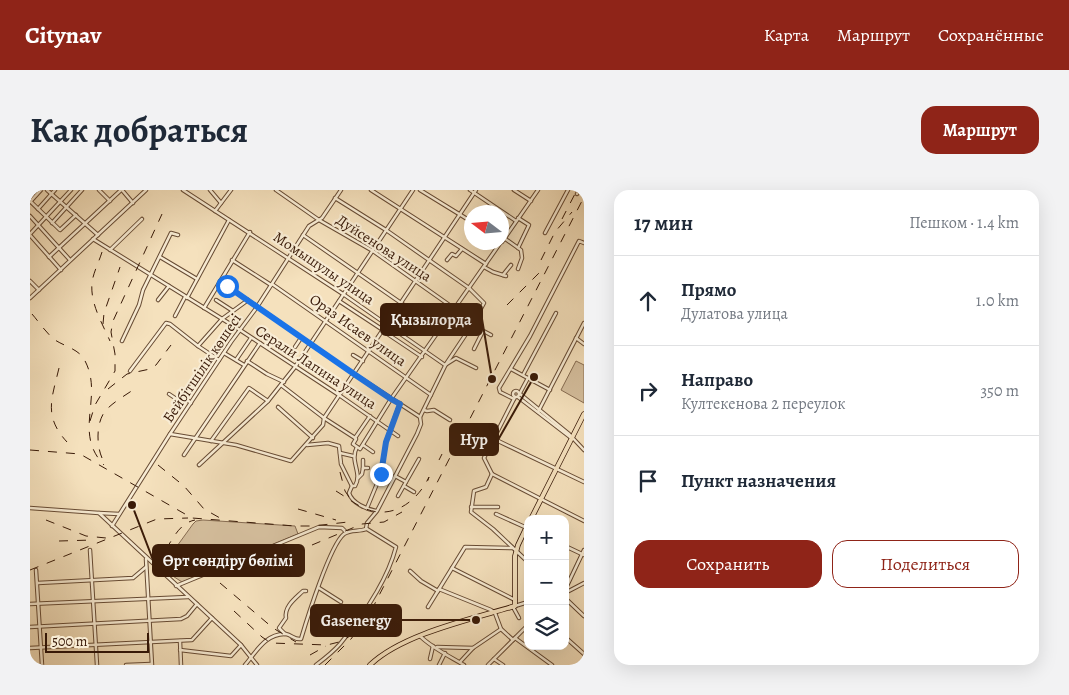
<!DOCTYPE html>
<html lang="ru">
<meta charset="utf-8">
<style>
:root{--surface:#fff;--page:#f2f2f3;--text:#1f2937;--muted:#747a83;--line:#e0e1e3;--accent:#8f2418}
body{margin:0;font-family:Alegreya,serif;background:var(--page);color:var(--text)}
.controls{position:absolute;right:15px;bottom:15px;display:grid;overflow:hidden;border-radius:10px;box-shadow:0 5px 20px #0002}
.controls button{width:45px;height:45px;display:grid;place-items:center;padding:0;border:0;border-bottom:1px solid var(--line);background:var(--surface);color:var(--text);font:25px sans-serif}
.compass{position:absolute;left:434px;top:15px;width:45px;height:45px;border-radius:50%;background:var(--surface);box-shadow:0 5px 20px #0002;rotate:286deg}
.scale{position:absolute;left:15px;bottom:12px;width:104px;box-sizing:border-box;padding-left:5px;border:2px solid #381907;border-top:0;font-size:14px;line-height:18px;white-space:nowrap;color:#381907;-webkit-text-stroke:4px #f8ecd4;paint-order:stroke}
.stop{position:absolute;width:15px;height:15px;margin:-11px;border:4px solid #1a73e8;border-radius:50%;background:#fff}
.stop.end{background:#1a73e8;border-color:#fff;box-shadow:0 1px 5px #0008}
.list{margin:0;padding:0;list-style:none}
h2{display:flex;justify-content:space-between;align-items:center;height:65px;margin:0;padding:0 20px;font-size:21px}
h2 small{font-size:16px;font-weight:400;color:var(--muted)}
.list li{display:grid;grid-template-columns:32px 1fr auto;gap:15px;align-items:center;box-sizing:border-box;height:90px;padding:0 20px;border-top:1px solid var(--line)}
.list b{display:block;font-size:19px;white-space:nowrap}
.list p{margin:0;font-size:16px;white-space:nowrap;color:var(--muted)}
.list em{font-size:16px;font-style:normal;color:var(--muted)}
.actions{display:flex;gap:10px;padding:15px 20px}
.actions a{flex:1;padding:11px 0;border:1px solid var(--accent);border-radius:15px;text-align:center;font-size:18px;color:var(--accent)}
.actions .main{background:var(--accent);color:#fff}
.icon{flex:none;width:28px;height:28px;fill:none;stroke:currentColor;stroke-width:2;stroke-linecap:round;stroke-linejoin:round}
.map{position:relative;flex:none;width:554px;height:475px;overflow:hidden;border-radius:15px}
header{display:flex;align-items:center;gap:30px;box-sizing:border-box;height:70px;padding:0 25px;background:var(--accent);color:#fff}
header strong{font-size:24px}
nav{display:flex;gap:28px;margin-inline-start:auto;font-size:18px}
.intro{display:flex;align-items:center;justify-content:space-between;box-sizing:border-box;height:120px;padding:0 30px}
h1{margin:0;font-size:35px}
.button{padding:12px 22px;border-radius:15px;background:var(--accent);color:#fff;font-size:18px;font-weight:700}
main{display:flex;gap:30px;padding:0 30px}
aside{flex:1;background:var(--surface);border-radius:15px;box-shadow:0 5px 20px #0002}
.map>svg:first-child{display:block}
</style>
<header>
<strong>Citynav</strong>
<nav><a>Карта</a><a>Маршрут</a><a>Сохранённые</a></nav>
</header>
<div class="intro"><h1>Как добраться</h1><a class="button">Маршрут</a></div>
<main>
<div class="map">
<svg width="554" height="475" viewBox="0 0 554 475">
<rect width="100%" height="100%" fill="#f5e1bd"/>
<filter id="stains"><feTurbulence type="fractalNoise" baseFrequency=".004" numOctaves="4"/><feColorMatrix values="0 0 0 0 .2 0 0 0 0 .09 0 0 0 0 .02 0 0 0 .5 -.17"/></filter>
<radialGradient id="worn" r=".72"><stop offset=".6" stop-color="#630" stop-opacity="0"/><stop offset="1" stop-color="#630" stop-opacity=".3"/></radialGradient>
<g fill="#d5bf9e" stroke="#866c52">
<path d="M 546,171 L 554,175 L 554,213 L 531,200 Z"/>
<path d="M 173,330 L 265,336 L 268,344 L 152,392 L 135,381 L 142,363 L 163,334 L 166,331 Z"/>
</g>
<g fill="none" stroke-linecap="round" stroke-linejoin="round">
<g stroke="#674b34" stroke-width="4.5">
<g id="minor">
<path d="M 17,0 L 68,45"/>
<path d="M 69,0 L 80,11"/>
<path d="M 92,0 L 103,13"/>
<path d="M 153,0 L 313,104 L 415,175 L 426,168 L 446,178"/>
<path d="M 180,0 L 191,13"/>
<path d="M 246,0 L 289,30 L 343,61 L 425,119"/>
<path d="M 341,0 L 456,74"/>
<path d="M 390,0 L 442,32"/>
<path d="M 440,0 L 486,31"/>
<path d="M 484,0 L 501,11"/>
<path d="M 547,4 L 549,0"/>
<path d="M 0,11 L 30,40 L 46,25"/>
<path d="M 0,12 L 11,0"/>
<path d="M 8,19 L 25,0"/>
<path d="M 185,21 L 201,0"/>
<path d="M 0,26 L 40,70"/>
<path d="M 488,28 L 499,35 L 488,58"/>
<path d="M 22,33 L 52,0"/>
<path d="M 515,43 L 538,0"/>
<path d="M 0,44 L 41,0"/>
<path d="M 0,45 L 31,80"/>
<path d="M 273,45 L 410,140"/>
<path d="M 474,48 L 491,60 L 492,68 L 488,79"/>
<path d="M 63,49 L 210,140 L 309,205 L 368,246"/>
<path d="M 472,52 L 508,0"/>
<path d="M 80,60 L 112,29"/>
<path d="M 19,67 L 91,0"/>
<path d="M 130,67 L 167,89"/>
<path d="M 202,70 L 241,95"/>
<path d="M 417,70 L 422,64 L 426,66 L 432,59"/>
<path d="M 454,77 L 463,82 L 476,86"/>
<path d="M 473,85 L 481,75"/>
<path d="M 0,91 L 9,100"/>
<path d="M 190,91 L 324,184 L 390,227"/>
<path d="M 242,94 L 401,205"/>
<path d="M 0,108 L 116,0"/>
<path d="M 157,108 L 199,30"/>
<path d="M 128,110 L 139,96"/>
<path d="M 186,110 L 203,121"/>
<path d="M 309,111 L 353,140"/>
<path d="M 174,118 L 220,42"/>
<path d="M 145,126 L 155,107"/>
<path d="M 433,127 L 442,135 L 461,145"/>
<path d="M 353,141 L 392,167"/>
<path d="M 546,148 L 554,154"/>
<path d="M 92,151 L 109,115 L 113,100 L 141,43 L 148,45"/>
<path d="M 168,156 L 192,129 L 218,110"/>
<path d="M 265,157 L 271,148"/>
<path d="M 444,159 L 453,141"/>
<path d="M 194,163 L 214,175"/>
<path d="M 323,165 L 333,171"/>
<path d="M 206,170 L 221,148"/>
<path d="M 217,171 L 237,184 L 254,192"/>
<path d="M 481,179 L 520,200"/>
<path d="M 100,181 L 136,133 L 140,134 L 168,156 L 189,170"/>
<path d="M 493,185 L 526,123"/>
<path d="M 251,195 L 294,228 L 325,248"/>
<circle cx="486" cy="204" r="3"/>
<path d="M 490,203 L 498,188"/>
<path d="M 139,204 L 151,212 L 155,208 L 161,213"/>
<path d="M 490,204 L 539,244 L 554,260"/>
<path d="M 488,207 L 540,247"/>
<path d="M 484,209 L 470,202 L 469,198 L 500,146 L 549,51 L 554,53"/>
<path d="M 248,217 L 283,248"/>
<path d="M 394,220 L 397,221 L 404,220 L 420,230"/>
<path d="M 508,222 L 554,133"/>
<path d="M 340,226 L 325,248 L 326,249 L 323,254 L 330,259 L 361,209 L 471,52"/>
<path d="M 140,244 L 206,255 L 261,271 L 293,235 L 294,228 L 446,0"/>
<path d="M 464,249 L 554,292"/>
<path d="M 181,251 L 219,198 L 238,211"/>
<path d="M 277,255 L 298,253 L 309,256 L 311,274 L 322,296 L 325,296 C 333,283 319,271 327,257"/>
<path d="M 333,255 L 343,262"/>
<path d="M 310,263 L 323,266"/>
<path d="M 154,265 L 230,153"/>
<path d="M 169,275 L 238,211 L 265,177 L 383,0"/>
<path d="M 333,279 L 333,270"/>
<path d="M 462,284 L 456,297 L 444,301 L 441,322 L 463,339 L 498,372"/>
<path d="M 462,284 L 554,331"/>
<path d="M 462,284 L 454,268 L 485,207"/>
<path d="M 365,286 L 376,292"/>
<path d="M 328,288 L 332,284 L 333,278 L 338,278"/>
<path d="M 322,296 L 319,303 C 322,313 336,319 346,321"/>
<path d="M 374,296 L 384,302"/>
<path d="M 368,306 L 389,269"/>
<path d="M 441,317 L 468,317"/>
<path d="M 0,318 L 69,323 L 211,455 L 227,475"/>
<path d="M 337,318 L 351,284 L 356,252 L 370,213"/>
<path d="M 69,323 L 89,324"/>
<path d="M 466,324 L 497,338"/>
<path d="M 82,336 L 140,244 L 201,152 L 227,117 L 279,36 L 292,28 L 311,0"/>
<path d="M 535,356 L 554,365"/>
<path d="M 60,360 L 67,475"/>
<path d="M 116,369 L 122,475"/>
<path d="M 422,378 L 485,410"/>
<path d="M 6,380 L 12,475"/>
<path d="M 380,381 L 391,391 L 408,401"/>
<path d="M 8,393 L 103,388 L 116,377"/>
<path d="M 146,396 L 289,337 L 312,338 L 316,342"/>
<path d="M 289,398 L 311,412"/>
<path d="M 409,399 L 461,420 L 465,423 L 471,439 L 483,450"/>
<path d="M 535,400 L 554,360"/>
<path d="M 535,403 L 554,393"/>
<path d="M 535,408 L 554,426"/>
<path d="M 0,414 L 158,407"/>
<path d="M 485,416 L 498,412"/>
<path d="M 398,417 L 435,357 L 483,358"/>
<path d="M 483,417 L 489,428"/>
<path d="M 0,437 L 151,429 L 157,426 L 167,414"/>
<path d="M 255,444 L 249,438 L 256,428 C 254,416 266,408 273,401 L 276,401"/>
<path d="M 390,446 C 402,458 419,466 434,475"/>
<path d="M 535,447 L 554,464"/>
<path d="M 485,448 L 522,475"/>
<path d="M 150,451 L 151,475"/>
<path d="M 407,457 L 443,458"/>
<path d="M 0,458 L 162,450 L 182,428"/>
<path d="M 150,460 L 201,466 L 211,455"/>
<path d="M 400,469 L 403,456"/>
<path d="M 464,469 L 473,475"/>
<path d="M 430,472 L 443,458 L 471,439"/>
<path d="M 96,475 L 121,474"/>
<path d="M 215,475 C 226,462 236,443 256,444 C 262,445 264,450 271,449 C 277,429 300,355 314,344 C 321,339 329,342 336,339 L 337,333 L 347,321 L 387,244 L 391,234 L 390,227 L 416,174 L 442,135 L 454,113 L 439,98 L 356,40 L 305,8"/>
<path d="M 286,475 C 294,469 303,462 310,454 C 332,427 357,392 366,357 L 337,339"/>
<path d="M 409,475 L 415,463"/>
<path d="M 458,475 L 498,435"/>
</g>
</g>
<g stroke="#381907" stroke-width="5.5">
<g id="major">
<path d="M 501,329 L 554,224"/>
<path d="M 340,475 C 372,444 442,429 485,416 L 485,366 L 488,355 L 498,334"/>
</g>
</g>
<use href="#minor" stroke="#f8ecd4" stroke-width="2.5"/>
<use href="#major" stroke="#f5e1bd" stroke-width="4"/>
<g stroke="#381907" stroke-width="1" stroke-dasharray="9 9" stroke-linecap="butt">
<path d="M 532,29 L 547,0"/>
<path d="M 72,62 C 69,72 63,83 62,93 C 60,113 72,133 80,151"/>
<path d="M 511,70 L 525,42 L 542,22"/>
<path d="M 477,115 L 513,79"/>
<path d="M 2,124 C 9,132 16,143 25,150 C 34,156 48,159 54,169 C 75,206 42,242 74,275"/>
<path d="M 73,134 L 74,123 L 90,77"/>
<path d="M 29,178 C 22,208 13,226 37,252"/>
<path d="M 78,199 L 97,184 L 120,179 L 126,175 L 141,155"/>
<path d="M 60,231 L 65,215 L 85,181 L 85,164 L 81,142 L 83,131 L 132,24"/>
<path d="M 0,260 L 50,264 L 162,328 L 265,336 L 283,336 L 318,332"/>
<path d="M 72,268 C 66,254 66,230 77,219 C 84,212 94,206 103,200"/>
<path d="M 409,270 L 412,264"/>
<path d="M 128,275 L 154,296 L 174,319 L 190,328"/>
<path d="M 310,282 L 315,301 L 321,310"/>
<path d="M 306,301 C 316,307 326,315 336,319 C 364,330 388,310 399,287 L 396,296"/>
<path d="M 268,319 L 306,330"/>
<path d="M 16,330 L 56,346 L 76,348"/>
<path d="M 29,351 L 63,350"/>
<path d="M 282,355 L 332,334 L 354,332 L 372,322"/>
<path d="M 136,359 C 144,347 150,333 165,330"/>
<path d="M 0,380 L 127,329 L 158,328"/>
<path d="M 190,393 L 243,438 L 266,452"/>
<path d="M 204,421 L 232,447 L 241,453 L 297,455 L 309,452 L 322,445"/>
<path d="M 280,465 L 296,456"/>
<path d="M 295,475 L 321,449 L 340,423 L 554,7"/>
</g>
</g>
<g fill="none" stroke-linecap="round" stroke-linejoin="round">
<path stroke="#1a73e8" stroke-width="6" d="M 197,96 L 324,184 L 361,209 L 370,214 L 356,252 L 351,284"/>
</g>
<g text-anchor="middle" stroke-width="4.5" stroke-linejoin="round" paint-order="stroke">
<g font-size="15" fill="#381907" stroke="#f8ecd4">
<text transform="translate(354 58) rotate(33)" y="5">Дуйсенова улица</text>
<text transform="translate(294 78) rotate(34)" y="5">Момышулы улица</text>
<text transform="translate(328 140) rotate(35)" y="5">Ораз Исаев улица</text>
<text transform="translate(286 177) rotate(33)" y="5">Серали Лапина улица</text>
<text transform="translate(172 178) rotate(-56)" y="5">Бейбітшілік көшесі</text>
</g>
</g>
<path fill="none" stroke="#381907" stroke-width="2" d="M462 189L452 129M504 187L468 250M102 315L123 370M446 430L371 430"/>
<g fill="#381907" stroke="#f8ecd4" stroke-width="2">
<circle cx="462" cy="189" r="5"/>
<circle cx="504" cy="187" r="5"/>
<circle cx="102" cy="315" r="5"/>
<circle cx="446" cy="430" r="5"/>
</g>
<g fill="#381907" stroke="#381907" stroke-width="2">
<rect x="351" y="114" width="101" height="31" rx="5"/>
<rect x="420" y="234" width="48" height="31" rx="5"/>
<rect x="123" y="355" width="151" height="31" rx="5"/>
<rect x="281" y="415" width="90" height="31" rx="5"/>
</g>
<g font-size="16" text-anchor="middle" font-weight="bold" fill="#fff">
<text x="401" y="135">Қызылорда</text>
<text x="444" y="255">Нур</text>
<text x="198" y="376">Өрт сөндіру бөлімі</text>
<text x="326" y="436">Gasenergy</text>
</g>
<rect width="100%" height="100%" filter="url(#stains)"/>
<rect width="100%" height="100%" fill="url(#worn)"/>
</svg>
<div class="controls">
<button>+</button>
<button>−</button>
<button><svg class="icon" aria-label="layers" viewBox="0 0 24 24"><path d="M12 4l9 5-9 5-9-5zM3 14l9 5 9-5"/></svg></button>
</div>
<svg class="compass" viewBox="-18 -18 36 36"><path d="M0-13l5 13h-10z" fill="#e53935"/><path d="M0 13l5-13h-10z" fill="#747a83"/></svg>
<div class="scale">500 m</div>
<div class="stop" style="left:197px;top:96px"></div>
<div class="stop end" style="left:351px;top:284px"></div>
</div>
<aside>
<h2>17 мин<small>Пешком · 1.4 km</small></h2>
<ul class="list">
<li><svg class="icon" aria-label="ahead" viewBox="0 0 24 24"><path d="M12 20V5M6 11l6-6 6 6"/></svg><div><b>Прямо</b><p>Дулатова улица</p></div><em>1.0 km</em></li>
<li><svg class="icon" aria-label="right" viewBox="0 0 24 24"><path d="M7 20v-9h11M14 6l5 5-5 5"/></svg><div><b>Направо</b><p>Култекенова 2 переулок</p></div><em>350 m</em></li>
<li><svg class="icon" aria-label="arrive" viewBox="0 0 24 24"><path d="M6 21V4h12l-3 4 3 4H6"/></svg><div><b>Пункт назначения</b></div></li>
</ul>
<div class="actions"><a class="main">Сохранить</a><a>Поделиться</a></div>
</aside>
</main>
